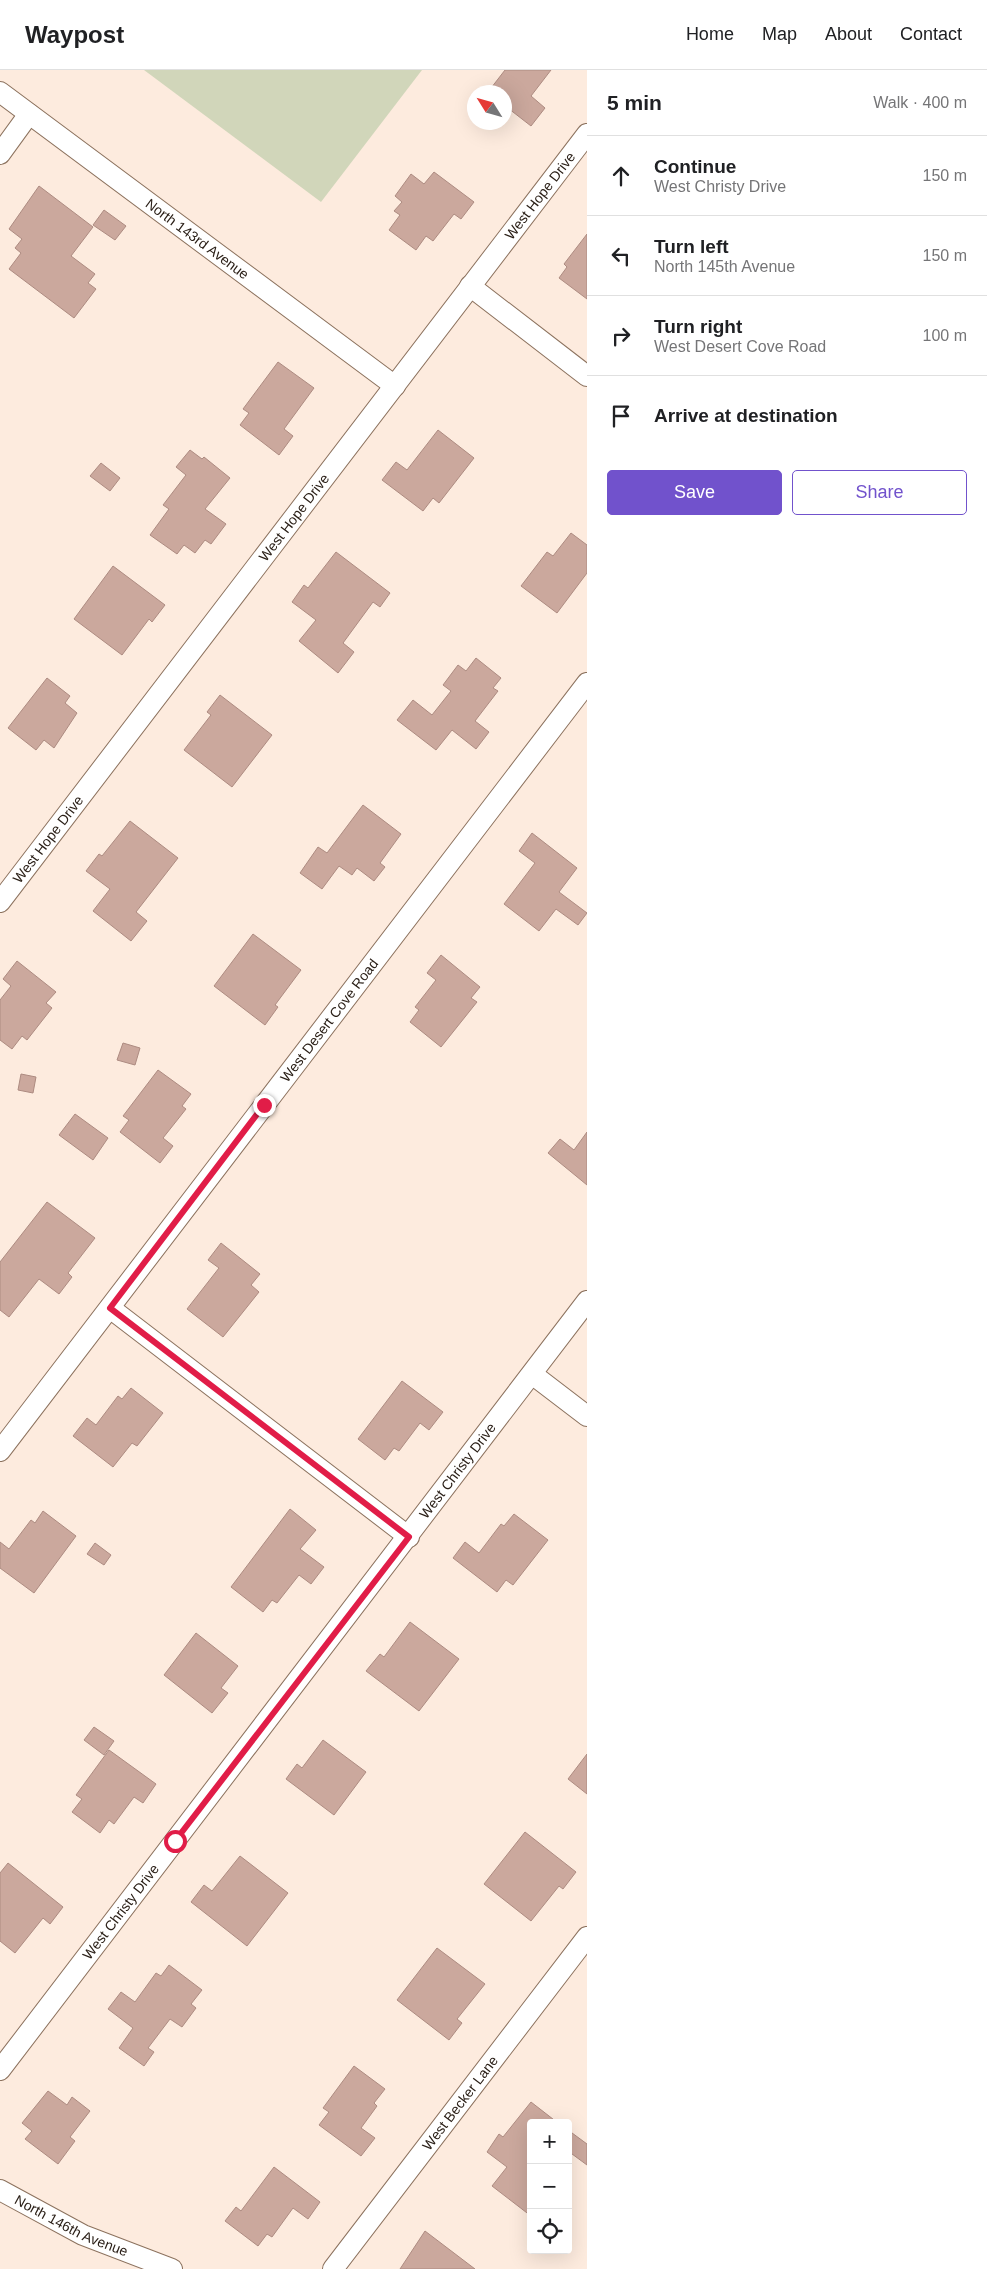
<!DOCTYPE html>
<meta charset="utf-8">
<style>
:root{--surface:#fff;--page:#f2f2f2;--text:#202124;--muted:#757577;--line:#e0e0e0;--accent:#7152cc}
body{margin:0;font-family:Arial,sans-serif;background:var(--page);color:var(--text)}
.controls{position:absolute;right:15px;bottom:15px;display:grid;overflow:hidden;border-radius:5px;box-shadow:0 5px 20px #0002}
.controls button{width:45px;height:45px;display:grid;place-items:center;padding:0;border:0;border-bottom:1px solid var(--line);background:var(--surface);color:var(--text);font:25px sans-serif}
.compass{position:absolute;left:467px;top:15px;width:45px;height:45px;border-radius:50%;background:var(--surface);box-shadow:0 5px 20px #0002;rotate:307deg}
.stop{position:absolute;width:15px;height:15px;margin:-11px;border:4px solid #e11d48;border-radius:50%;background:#fff}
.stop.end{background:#e11d48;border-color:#fff;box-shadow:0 1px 5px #0008}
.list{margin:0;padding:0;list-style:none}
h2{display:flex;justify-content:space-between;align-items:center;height:65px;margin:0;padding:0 20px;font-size:21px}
h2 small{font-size:16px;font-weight:400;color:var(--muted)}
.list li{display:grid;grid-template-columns:32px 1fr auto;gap:15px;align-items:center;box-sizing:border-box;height:80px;padding:0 20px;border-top:1px solid var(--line)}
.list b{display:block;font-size:19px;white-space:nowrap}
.list p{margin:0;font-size:16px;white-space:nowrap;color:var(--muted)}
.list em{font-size:16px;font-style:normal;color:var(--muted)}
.actions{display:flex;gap:10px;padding:15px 20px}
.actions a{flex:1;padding:11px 0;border:1px solid var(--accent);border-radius:5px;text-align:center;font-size:18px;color:var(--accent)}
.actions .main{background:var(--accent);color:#fff}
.icon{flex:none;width:28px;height:28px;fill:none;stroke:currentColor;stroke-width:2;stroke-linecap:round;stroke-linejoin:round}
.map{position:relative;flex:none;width:587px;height:2199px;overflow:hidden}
header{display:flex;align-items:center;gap:30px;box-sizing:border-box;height:70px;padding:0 25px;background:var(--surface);border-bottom:1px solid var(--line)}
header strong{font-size:24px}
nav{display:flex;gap:28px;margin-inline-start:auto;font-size:18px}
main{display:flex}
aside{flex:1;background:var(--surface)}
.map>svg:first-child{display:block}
</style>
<header>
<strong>Waypost</strong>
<nav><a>Home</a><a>Map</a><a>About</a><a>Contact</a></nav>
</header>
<main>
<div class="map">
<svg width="587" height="2199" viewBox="0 0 587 2199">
<rect width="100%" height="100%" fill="#fdebde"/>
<path fill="#d1d6ba" d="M 144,0 L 422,0 L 321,132 Z"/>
<g fill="#cba89d" stroke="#ad8b81">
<path d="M 505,0 L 551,0 L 531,26 L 545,38 L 531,56 L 504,35 L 504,22 L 488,22 Z"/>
<path d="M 434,102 L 474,132 L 461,149 L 454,144 L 433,171 L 426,166 L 416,180 L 389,160 L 400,145 L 394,141 L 402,132 L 395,126 L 411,104 L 424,114 Z"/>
<path d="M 39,116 L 93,157 L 71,186 L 95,204 L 88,213 L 96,219 L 74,248 L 9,199 L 21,183 L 15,178 L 22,169 L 9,159 Z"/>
<path d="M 104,140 L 126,156 L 115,170 L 93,155 Z"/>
<path d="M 587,164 L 587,229 L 559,208 L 567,197 L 564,194 Z"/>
<path d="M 278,292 L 314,318 L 284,359 L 293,366 L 279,385 L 240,355 L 249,343 L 243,339 Z"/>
<path d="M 438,360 L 474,388 L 439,433 L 433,428 L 423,441 L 382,410 L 396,392 L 407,400 Z"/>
<path d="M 190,380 L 202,389 L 204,387 L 230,408 L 205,439 L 226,454 L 211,474 L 205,470 L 195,483 L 184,475 L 177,484 L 150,465 L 169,439 L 163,435 L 186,405 L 176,397 Z"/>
<path d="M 101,393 L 120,408 L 110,421 L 90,406 Z"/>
<path d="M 571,463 L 587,475 L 587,503 L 557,543 L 521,516 L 547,482 L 553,486 Z"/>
<path d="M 336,482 L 390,523 L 380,537 L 373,532 L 343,573 L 354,582 L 338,603 L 299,571 L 316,550 L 292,532 L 304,515 L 308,518 Z"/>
<path d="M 113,496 L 165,535 L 152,552 L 149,549 L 122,585 L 74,549 Z"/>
<path d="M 476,588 L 501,608 L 493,618 L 498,621 L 475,651 L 489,662 L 476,679 L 452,660 L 436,680 L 397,650 L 413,630 L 432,645 L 451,621 L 443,615 L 458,595 L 466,601 Z"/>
<path d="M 47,608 L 70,626 L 65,633 L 77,643 L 54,678 L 44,670 L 36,680 L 8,658 Z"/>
<path d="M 220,625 L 272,665 L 232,717 L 184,680 L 211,645 L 207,642 Z"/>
<path d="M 363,735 L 401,764 L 380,793 L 385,797 L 374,811 L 357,798 L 352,805 L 339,796 L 322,819 L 300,803 L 318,777 L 327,783 Z"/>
<path d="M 130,751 L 178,788 L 136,842 L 147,851 L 131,871 L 93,841 L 110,819 L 86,801 L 99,784 L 102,786 Z"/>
<path d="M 532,763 L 577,798 L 559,822 L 587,843 L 578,855 L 556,839 L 539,861 L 504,834 L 535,793 L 519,781 Z"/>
<path d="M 253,864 L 301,900 L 275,935 L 278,937 L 265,955 L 214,916 Z"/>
<path d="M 441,885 L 480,917 L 471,928 L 477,932 L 441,977 L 410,952 L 419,940 L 415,937 L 436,910 L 427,903 Z"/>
<path d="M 17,891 L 56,922 L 46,933 L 52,938 L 27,970 L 22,966 L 12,979 L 0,970 L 0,930 L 11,916 L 3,909 Z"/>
<path d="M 123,973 L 140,978 L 135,995 L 117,990 Z"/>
<path d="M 158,1000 L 191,1024 L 182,1036 L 186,1039 L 163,1068 L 173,1076 L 160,1093 L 120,1062 L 129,1050 L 123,1046 Z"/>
<path d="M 21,1004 L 36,1007 L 33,1023 L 18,1020 Z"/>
<path d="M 75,1044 L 108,1068 L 93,1090 L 59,1065 Z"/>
<path d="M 587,1062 L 587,1115 L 548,1083 L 560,1069 L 574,1080 Z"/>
<path d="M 47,1132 L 95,1168 L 68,1203 L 72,1207 L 59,1224 L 39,1209 L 9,1247 L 0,1240 L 0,1192 Z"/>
<path d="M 221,1173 L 260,1204 L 251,1215 L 259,1222 L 223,1267 L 187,1239 L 219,1198 L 208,1190 Z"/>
<path d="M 402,1311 L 443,1342 L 429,1360 L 420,1353 L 399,1381 L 394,1378 L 385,1390 L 358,1369 Z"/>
<path d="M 131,1318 L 163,1343 L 137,1376 L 132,1373 L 113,1397 L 73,1366 L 87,1348 L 96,1355 L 118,1326 L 122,1329 Z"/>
<path d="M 290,1439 L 316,1460 L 300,1479 L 324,1497 L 311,1514 L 299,1505 L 277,1533 L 272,1530 L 263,1542 L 231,1517 Z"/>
<path d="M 43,1441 L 76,1466 L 34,1523 L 0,1498 L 0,1472 L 9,1479 L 31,1450 L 35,1453 Z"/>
<path d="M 514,1444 L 548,1470 L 513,1515 L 506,1510 L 497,1522 L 453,1488 L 465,1472 L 479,1483 L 501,1454 L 504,1456 Z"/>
<path d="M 95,1473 L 111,1485 L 104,1495 L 87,1484 Z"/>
<path d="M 410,1552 L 459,1589 L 419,1641 L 366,1601 L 380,1584 L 384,1587 Z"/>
<path d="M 196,1563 L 238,1596 L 221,1618 L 228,1623 L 212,1643 L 164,1605 Z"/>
<path d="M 94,1657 L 114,1671 L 104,1685 L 84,1670 Z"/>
<path d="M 323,1670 L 366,1702 L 334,1745 L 286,1709 L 297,1694 L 302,1698 Z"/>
<path d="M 109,1680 L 156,1714 L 143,1733 L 134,1727 L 114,1754 L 109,1750 L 100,1763 L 72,1742 L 82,1729 L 76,1725 Z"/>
<path d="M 587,1684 L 587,1724 L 568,1709 Z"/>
<path d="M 525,1762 L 576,1802 L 563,1819 L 559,1816 L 531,1851 L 484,1814 Z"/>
<path d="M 240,1786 L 288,1823 L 247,1876 L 191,1832 L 204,1815 L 212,1821 Z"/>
<path d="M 8,1793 L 63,1837 L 50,1854 L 43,1848 L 15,1883 L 0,1871 L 0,1803 Z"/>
<path d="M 437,1878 L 485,1914 L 457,1949 L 462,1953 L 449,1970 L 397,1930 Z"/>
<path d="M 169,1895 L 202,1920 L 191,1934 L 196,1938 L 182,1957 L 170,1949 L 148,1978 L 154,1982 L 144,1996 L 119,1978 L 133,1958 L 108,1939 L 121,1922 L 135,1932 L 156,1903 L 161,1906 Z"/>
<path d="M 354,1996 L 385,2019 L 374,2033 L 377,2036 L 361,2058 L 375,2068 L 361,2086 L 319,2055 L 329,2042 L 323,2038 Z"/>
<path d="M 48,2021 L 67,2035 L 72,2027 L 90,2041 L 70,2067 L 75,2071 L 58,2094 L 25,2069 L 32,2061 L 22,2053 Z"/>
<path d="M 531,2032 L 558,2053 L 531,2053 L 531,2146 L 492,2116 L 507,2097 L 487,2082 L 499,2064 L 503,2067 Z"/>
<path d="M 568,2060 L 587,2074 L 587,2095 L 568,2081 Z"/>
<path d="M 274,2097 L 320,2132 L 308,2149 L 293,2138 L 272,2167 L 267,2164 L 258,2176 L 225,2151 L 236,2137 L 241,2141 Z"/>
<path d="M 425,2161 L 475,2199 L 400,2199 Z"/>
</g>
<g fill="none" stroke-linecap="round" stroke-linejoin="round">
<g stroke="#8c725e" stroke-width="22">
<g id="minor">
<path id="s1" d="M 0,22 L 395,316"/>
<path d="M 0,84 L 29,44"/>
<path d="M 470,216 L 587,306"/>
<path id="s2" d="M 0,832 L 587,64"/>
<path d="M 110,1238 L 409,1467"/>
<path d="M 532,1304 L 587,1346"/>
<path id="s3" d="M 0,1381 L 587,613"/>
<path id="s4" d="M 0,2000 L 587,1231"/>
<path id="s5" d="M 0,2120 L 83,2165 L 172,2199"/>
<path id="s6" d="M 333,2199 L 587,1867"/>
</g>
</g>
<use href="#minor" stroke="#fff" stroke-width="20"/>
</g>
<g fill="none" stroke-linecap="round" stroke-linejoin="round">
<path stroke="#e11d48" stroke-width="6" d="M 175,1771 L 409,1467 L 110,1238 L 264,1035"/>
</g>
<g text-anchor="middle" stroke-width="4" stroke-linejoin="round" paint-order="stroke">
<g font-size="14" fill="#2b2018" stroke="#fcfcfc">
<text dy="5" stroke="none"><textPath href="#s2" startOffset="889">West Hope Drive</textPath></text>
<text dy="5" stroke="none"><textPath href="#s1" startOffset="246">North 143rd Avenue</textPath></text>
<text dy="5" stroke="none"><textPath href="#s2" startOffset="484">West Hope Drive</textPath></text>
<text dy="5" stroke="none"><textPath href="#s2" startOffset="79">West Hope Drive</textPath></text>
<text dy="5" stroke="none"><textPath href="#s3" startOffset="542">West Desert Cove Road</textPath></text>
<text dy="5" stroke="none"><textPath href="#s4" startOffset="754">West Christy Drive</textPath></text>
<text dy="5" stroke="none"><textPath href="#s4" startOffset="199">West Christy Drive</textPath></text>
<text dy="5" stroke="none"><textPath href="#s6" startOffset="209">West Becker Lane</textPath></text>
<text dy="5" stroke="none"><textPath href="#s5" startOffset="80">North 146th Avenue</textPath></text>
</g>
</g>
</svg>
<div class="controls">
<button>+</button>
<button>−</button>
<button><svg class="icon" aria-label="locate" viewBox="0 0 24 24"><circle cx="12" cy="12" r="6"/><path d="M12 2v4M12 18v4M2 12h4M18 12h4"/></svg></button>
</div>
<svg class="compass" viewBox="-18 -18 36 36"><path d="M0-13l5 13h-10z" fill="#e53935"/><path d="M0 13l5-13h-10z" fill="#757577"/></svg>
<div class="stop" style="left:175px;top:1771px"></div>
<div class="stop end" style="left:264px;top:1035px"></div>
</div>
<aside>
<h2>5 min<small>Walk · 400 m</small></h2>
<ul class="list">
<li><svg class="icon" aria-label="ahead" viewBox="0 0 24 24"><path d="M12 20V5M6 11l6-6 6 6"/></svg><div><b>Continue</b><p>West Christy Drive</p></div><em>150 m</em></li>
<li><svg class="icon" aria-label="left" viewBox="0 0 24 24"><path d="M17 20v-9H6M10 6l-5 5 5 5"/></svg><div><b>Turn left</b><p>North 145th Avenue</p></div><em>150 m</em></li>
<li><svg class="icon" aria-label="right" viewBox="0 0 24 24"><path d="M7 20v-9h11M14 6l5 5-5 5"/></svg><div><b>Turn right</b><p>West Desert Cove Road</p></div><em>100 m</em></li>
<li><svg class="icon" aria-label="arrive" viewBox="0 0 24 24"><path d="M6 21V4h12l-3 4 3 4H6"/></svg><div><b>Arrive at destination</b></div></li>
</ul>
<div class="actions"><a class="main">Save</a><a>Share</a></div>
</aside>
</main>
